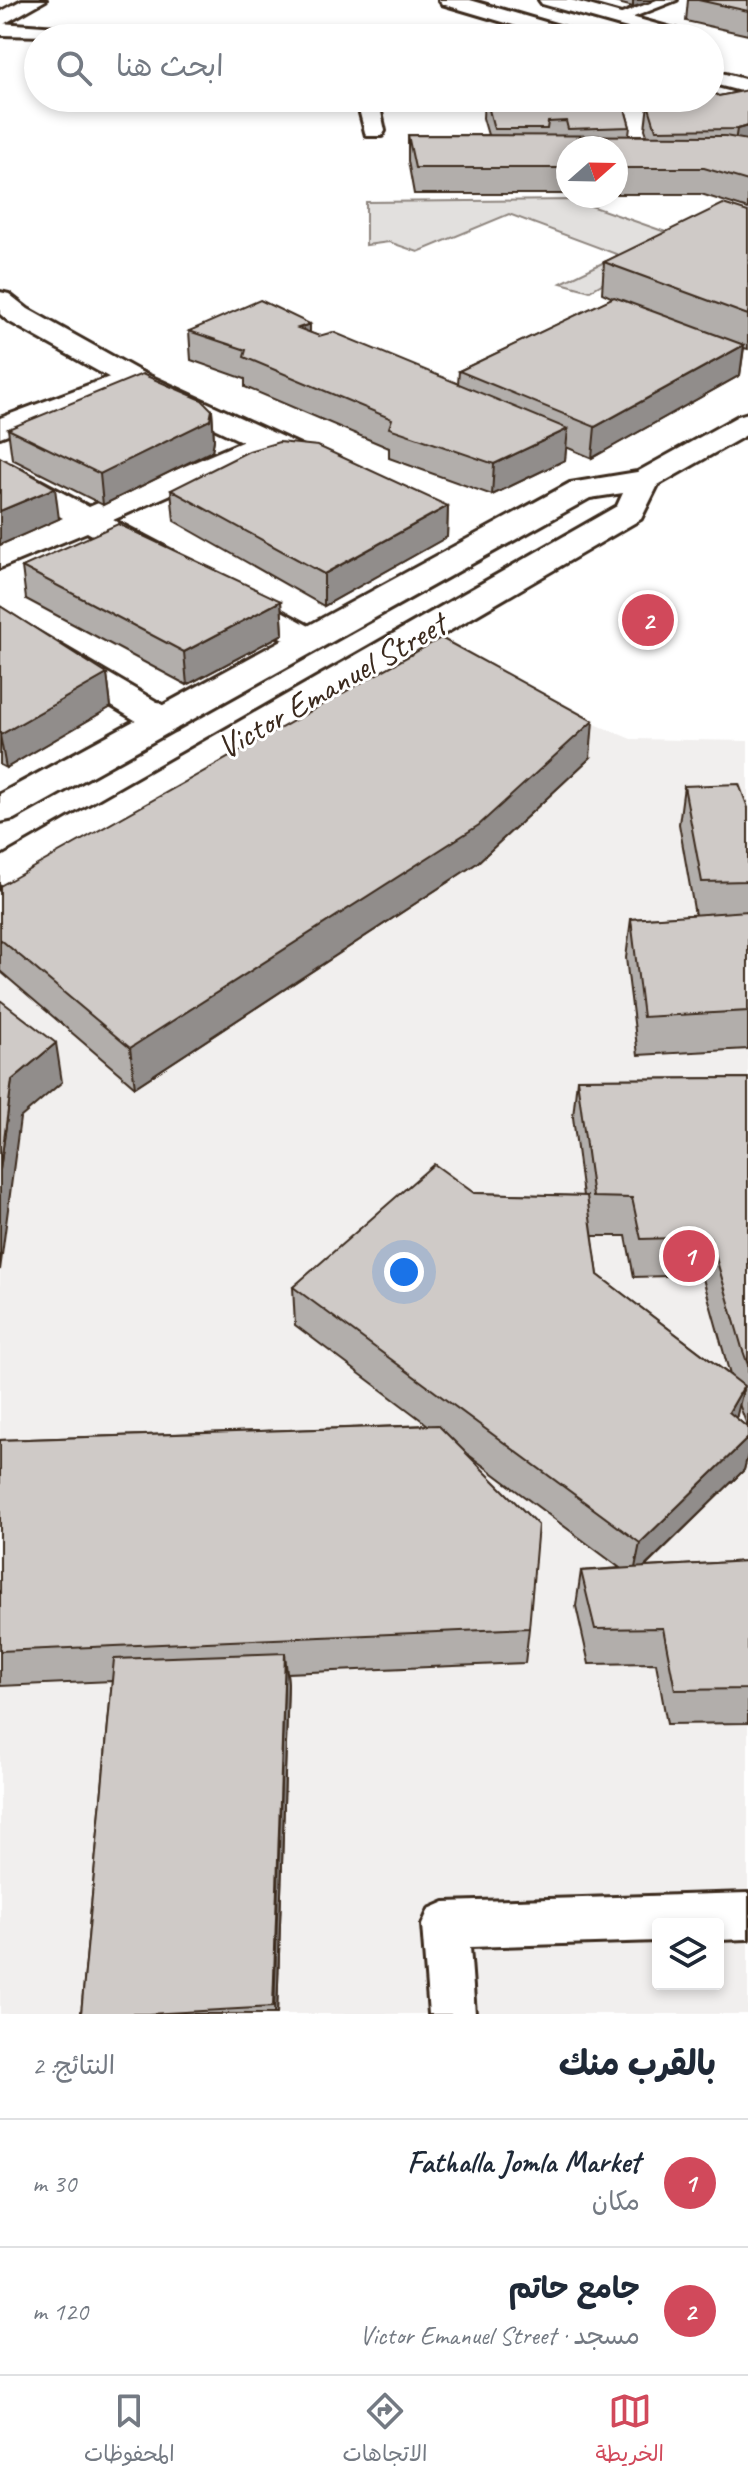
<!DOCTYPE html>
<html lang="ar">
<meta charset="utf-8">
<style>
:root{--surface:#fff;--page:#f6f6f7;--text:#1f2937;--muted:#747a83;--line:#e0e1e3;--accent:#d1495b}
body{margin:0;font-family:Caveat,"Playpen Sans Arabic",sans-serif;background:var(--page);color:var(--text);direction:rtl}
.controls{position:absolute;right:24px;bottom:24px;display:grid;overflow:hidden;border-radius:8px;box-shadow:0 4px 12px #0003}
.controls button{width:72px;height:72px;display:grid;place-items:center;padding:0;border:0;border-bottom:2px solid var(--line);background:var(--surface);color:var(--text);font:40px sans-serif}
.compass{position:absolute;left:556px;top:136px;width:72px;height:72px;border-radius:50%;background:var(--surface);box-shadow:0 4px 12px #0003;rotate:70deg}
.you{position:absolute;left:404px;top:1272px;width:28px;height:28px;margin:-20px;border:6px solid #fff;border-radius:50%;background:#1a73e8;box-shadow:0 0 0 12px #1a73e833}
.badge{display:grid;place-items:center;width:52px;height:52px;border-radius:50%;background:var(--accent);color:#fff;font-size:26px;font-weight:700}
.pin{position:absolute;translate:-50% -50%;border:4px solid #fff;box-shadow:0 2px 8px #0006}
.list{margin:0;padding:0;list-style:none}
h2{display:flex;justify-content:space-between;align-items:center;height:104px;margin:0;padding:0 32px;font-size:34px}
h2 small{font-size:26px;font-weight:400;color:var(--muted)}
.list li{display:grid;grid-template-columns:52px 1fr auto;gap:24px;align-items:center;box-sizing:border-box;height:128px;padding:0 32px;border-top:2px solid var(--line)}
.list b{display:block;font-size:30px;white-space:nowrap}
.list p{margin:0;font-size:26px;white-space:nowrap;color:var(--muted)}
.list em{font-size:26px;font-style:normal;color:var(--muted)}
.icon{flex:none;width:44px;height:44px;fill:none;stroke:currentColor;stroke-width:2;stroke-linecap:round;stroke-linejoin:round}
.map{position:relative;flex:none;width:748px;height:2014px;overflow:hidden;direction:ltr}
.search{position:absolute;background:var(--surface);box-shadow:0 4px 12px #0003;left:24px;right:24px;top:24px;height:88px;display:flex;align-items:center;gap:20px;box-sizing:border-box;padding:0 28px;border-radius:44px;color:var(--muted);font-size:30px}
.sheet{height:360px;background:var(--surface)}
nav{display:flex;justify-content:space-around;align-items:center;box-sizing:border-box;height:112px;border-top:2px solid var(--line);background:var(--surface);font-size:22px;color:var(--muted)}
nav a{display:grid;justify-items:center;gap:4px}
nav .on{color:var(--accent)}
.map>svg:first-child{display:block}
</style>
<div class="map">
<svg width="748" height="2014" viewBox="0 0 748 2014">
<rect width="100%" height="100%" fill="#fff"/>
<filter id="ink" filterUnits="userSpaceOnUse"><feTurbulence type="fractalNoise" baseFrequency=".0125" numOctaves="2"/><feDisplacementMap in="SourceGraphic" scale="16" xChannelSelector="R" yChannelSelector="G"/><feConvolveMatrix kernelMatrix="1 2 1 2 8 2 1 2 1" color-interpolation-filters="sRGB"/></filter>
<g filter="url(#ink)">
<path fill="#f1efee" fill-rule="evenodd" d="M 449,663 L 631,739 L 748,741 L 748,2014 L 0,2014 L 0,910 ZM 658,1924 L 718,1924 L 718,1984 L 658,1984 Z"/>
<path fill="#e2e0de" stroke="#8e857e" stroke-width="2" d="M 574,200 L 680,237 L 590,291 L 561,283 L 619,255 L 509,214 L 418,252 L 389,242 L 366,245 L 366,202 Z"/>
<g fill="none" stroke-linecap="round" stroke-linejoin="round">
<g stroke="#3b2a1e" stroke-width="6">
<g id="lane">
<path d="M 657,0 L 677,0 L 621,22 L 609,19 Z"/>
<path d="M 748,1893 L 748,1939 L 718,1940 L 718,1924 L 658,1924 L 658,1941 L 470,1947 L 475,2014 L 429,2014 L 422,1925 L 429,1909 L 445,1902 Z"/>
</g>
</g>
<g stroke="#3b2a1e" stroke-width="6">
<g id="street">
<path d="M 0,23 L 131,32 L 141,38 L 0,35 Z"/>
<path d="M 356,98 L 378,98 L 385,131 L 382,136 L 366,136 Z"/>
<path d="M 131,369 L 141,372 L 145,378 L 141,384 L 0,437 L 0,418 Z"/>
<path d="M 265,432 L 276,435 L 280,441 L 276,447 L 113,520 L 172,551 L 176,558 L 172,565 C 144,572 111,545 87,532 L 0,568 L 0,546 L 63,518 L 0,484 L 0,463 L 11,465 L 89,507 Z"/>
<path d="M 231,587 L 243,590 L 322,633 L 327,640 L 322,647 L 310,650 L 298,647 L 219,604 L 214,597 L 219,590 Z"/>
<path d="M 0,614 L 12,617 L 176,713 L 181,721 L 176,729 L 163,732 L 150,729 L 0,639 Z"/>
</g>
</g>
<g stroke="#3b2a1e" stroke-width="6">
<g id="secondary">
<path d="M 22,0 L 46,0 L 0,26 L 0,12 Z"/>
<path d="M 0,292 L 9,294 L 28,309 L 141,372 L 337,462 L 341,469 L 337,476 L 326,478 L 315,476 L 121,384 L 8,321 L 0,314 Z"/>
<path d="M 748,413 L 748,434 L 658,485 L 641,519 L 14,885 L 0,889 L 0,858 L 617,506 L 623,493 L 590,498 L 14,819 L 0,822 L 0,794 L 570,483 L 637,472 L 738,416 Z"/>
</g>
</g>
<g stroke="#3b2a1e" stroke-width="6">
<g id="primary">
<path d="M 439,0 L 470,0 L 586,34 L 589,38 L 557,38 L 442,4 Z"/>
<path d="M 539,0 L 571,0 L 692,34 L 695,38 L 663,38 L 542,4 Z"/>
<path d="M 710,70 L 748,80 L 748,93 L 710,83 Z"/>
</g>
</g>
<use href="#lane" fill="#fff" fill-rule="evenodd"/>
<use href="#street" fill="#fff" fill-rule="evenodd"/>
<use href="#secondary" fill="#fff" fill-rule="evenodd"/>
<use href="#primary" fill="#fff" fill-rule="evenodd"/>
</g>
<g fill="#b2aeab" stroke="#3b2a1e" stroke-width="2" fill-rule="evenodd">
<path d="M 607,0 L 651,0 L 650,2 L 633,7 Z"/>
<path d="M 688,0 L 748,0 L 748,35 L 686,21 Z"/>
<path d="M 748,90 L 748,209 L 701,194 L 616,194 L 616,148 L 568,148 L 568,194 L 414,194 L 408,161 L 408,135 L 488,135 L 483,118 L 484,98 L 622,98 L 630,127 L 629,135 L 647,135 L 645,129 L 648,104 L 719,96 Z"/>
<path d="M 748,212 L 748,349 L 744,348 L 740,375 L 592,458 L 566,447 L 565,460 L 492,495 L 389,458 L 389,448 L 245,387 L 245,379 L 191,360 L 189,331 L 310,324 L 310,333 L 458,384 L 459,371 L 613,298 L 602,293 L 604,262 Z"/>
<path d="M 212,410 L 214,440 L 212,451 L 103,505 L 12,459 L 8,429 Z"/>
<path d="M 171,490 L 448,506 L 447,537 L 324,606 L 174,521 Z"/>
<path d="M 22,567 L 281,601 L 283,634 L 187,685 L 26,599 Z"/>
<path d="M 0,606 L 107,674 L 111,707 L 6,768 L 0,765 Z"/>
<path d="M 590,758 L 477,863 L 135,1087 L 0,971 L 0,886 Z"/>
<path d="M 684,786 L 748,808 L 748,1049 L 638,1055 L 626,958 L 631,919 L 695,915 L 679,824 Z"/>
<path d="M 748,1078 L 748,1428 L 739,1404 L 736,1418 L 748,1428 L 748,1454 L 744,1470 L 645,1567 L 748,1561 L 748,1723 L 667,1724 L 656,1663 L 589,1664 L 576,1606 L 581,1571 L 620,1568 L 470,1456 L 529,1628 L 525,1663 L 287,1673 L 288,1684 L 277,2014 L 81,2014 L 112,1681 L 0,1686 L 0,1440 L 428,1425 L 295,1325 L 293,1287 L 474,1193 L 583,1196 L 573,1117 L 577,1079 ZM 592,1236 L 626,1236 L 634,1277 L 702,1275 L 730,1375 L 598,1275 Z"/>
</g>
<g fill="#918d8b" stroke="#3b2a1e" stroke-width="2">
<path d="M 633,0 L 650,0 L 650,2 L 633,7 Z"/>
<path d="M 748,126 L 748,151 L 733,155 L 737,129 Z"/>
<path d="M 310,324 L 310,353 L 298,328 Z"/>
<path d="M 744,345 L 740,375 L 592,458 L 595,427 Z"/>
<path d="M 212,410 L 214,440 L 212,451 L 103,505 L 100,474 Z"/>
<path d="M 568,429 L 565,460 L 492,495 L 494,464 Z"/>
<path d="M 55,488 L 59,519 L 0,545 L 0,511 Z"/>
<path d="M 448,506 L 447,537 L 324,606 L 324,574 Z"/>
<path d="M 281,601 L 283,634 L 187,685 L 184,652 Z"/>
<path d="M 107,674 L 111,707 L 6,768 L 0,735 Z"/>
<path d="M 593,721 L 590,758 L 477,863 L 135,1087 L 130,1048 Z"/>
<path d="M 56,1043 L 62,1082 L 20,1118 L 0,1270 L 0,1170 L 12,1080 Z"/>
<path d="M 744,1386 L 735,1423 L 729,1412 Z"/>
<path d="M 748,1438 L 748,1454 L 744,1470 L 633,1578 L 640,1543 Z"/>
<path d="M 285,1653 L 288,1684 L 277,2014 L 274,2014 Z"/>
</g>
<g fill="#cfcac7" stroke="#3b2a1e" stroke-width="2">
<path d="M 698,0 L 748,0 L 748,11 Z"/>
<path d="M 748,90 L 748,126 L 737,129 L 656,130 L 648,104 L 679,98 L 710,98 L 710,92 L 712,92 L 719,96 Z"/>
<path d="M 486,98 L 622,98 L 630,127 L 568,129 L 566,121 L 548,122 L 547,129 L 494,129 Z"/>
<path d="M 408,135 L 725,136 L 748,140 L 748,181 L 704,168 L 616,168 L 616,148 L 568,148 L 568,168 L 415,168 Z"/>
<path d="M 723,204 L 748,212 L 748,315 L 604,262 Z"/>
<path d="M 614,297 L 744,345 L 595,427 L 459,371 Z"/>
<path d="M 260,300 L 310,324 L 298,328 L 319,336 L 333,332 L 568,429 L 494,464 L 389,428 L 392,419 L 244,357 L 246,350 L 189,331 Z"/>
<path d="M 142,374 L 202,400 L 212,410 L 210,420 L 100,474 L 8,429 Z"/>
<path d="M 279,442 L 318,446 L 448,506 L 324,574 L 171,490 L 249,451 Z"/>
<path d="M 0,457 L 55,488 L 0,511 Z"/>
<path d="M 118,524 L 281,601 L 184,652 L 22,567 Z"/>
<path d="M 0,606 L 107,674 L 0,735 Z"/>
<path d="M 441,638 L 593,721 L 479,825 L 130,1048 L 0,939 L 0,886 Z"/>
<path d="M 739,784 L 748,808 L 748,881 L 702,882 L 684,786 Z"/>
<path d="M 748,911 L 748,1011 L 643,1017 L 631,919 Z"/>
<path d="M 0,1000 L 56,1043 L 12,1080 L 0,1170 Z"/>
<path d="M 748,1078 L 748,1365 L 742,1348 L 710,1237 L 641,1239 L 632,1198 L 593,1197 L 577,1079 Z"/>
<path d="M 434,1164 L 474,1193 L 587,1196 L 598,1275 L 744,1386 L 729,1412 L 748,1428 L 748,1438 L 640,1543 L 293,1287 Z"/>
<path d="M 438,1425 L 538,1525 L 529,1628 L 0,1651 L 0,1440 Z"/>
<path d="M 748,1561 L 748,1689 L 675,1690 L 663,1628 L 595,1629 L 581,1571 Z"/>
<path d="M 285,1653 L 273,2007 L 148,2014 L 81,2014 L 114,1659 Z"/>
</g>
</g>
<g text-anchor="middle" stroke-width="6" stroke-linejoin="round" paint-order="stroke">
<g font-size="34" fill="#3b2a1e" stroke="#fff">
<text transform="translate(331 685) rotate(-30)" y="12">Victor Emanuel Street</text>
</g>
</g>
</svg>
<div class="controls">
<button><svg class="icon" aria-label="layers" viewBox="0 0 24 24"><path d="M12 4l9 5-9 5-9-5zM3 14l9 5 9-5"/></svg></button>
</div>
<svg class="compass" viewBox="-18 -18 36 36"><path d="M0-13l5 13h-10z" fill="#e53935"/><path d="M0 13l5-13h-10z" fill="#747a83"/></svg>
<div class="you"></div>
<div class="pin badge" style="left:689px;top:1256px">1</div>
<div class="pin badge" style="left:648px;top:620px">2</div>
<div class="search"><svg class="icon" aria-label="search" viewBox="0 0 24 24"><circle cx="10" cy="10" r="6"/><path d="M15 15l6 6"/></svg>ابحث هنا</div>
</div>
<section class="sheet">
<h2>بالقرب منك<small>النتائج: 2</small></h2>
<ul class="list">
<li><span class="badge">1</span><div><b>Fathalla Jomla Market</b><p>مكان</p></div><em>30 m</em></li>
<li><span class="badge">2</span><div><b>جامع حاتم</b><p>مسجد · Victor Emanuel Street</p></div><em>120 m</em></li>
</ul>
</section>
<nav>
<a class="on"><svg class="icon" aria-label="map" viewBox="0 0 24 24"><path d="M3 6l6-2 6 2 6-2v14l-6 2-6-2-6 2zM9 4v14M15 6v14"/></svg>الخريطة</a>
<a><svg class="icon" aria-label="directions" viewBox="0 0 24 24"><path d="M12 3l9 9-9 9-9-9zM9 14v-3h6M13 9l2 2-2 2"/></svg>الاتجاهات</a>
<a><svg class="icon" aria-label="saved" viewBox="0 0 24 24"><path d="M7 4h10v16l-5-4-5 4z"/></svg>المحفوظات</a>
</nav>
